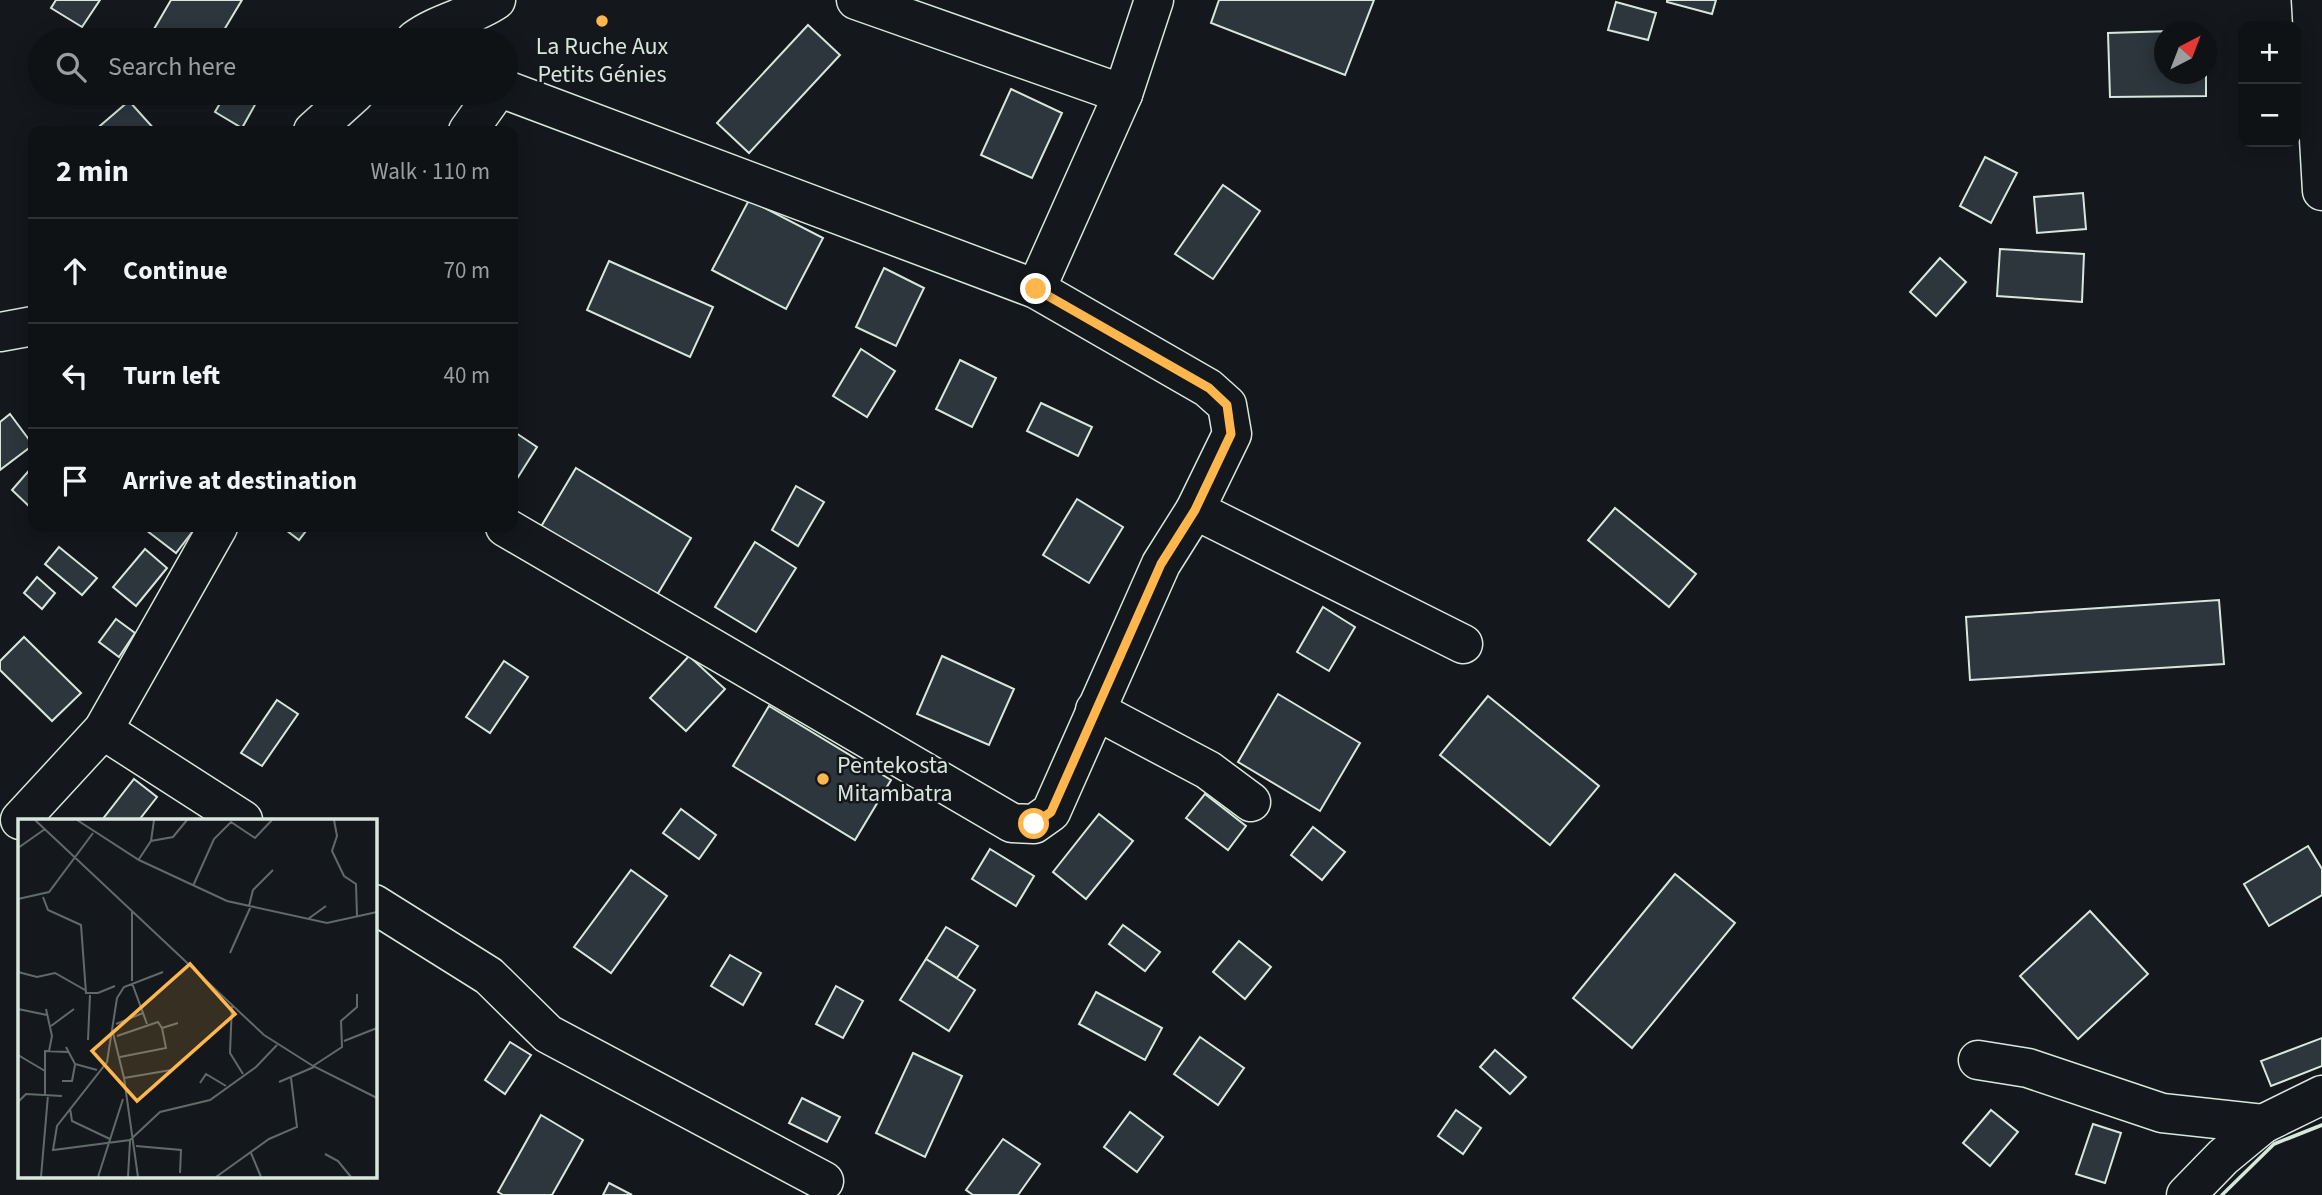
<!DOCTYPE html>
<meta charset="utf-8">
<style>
:root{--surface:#0f1215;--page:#181b1e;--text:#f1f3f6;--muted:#9b9ea0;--line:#2f3234}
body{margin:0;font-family:"Source Sans 3",sans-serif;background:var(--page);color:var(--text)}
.controls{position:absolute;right:21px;top:21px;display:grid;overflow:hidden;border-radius:14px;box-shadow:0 4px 18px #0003}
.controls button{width:63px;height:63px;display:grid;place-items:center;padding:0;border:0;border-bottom:2px solid var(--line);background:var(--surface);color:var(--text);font:35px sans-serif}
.compass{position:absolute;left:2154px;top:21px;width:63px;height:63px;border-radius:50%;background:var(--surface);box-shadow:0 4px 18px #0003;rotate:42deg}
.stop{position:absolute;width:21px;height:21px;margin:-16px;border:5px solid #ffb74d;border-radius:50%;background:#fff}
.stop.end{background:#ffb74d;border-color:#fff;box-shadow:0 2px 7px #0008}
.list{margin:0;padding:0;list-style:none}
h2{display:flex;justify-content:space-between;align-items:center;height:91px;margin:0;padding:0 28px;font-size:30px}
h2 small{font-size:23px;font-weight:400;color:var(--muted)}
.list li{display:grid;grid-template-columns:46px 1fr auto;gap:21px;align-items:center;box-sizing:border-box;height:105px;padding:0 28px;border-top:2px solid var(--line)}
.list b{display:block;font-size:26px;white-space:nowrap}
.list em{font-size:23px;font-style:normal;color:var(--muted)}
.icon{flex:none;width:38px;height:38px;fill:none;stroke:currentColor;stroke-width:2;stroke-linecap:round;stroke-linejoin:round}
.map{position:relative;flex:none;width:2322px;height:1195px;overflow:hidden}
.search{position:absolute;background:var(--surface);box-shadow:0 4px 18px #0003;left:28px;top:28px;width:490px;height:77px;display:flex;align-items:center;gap:18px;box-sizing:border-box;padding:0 24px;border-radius:38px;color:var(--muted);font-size:26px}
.panel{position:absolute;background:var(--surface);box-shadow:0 4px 18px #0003;left:28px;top:126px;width:490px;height:406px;border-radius:14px}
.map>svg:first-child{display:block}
</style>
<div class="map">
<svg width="2322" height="1195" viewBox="0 0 2322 1195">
<rect width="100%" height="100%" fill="#14181c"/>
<g fill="#2c363c" stroke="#d8e6dc" stroke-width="2">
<path d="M 56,0 L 100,0 L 82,27 L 51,8 Z"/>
<path d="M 171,0 L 242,0 L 218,40 L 156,40 L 150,36 Z"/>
<path d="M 1219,0 L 1374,0 L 1345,75 L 1211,23 Z"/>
<path d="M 1667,0 L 1716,0 L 1712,14 L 1667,2 Z"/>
<path d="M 1616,2 L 1656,13 L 1648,40 L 1608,30 Z"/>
<path d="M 808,25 L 840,55 L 749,153 L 717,123 Z"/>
<path d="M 2204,30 L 2164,32 L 2164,74 L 2206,74 L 2206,96 L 2110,97 L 2108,33 Z"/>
<path d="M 1011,89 L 1062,113 L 1032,178 L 981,155 Z"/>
<path d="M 226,93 L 261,94 L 242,128 L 215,112 Z"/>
<path d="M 129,101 L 156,131 L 94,131 Z"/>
<path d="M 1985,157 L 2017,173 L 1991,223 L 1960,206 Z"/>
<path d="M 1223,185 L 1260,211 L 1213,279 L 1175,254 Z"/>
<path d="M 2083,193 L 2086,229 L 2037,233 L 2034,197 Z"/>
<path d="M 749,200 L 823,238 L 786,309 L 712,270 Z"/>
<path d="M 2000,249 L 2084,254 L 2082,302 L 1997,296 Z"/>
<path d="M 1940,258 L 1966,282 L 1936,316 L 1910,292 Z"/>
<path d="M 609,261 L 713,307 L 690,357 L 587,310 Z"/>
<path d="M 884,268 L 924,288 L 896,346 L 856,327 Z"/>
<path d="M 861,349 L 895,371 L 867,417 L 833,396 Z"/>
<path d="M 960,360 L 996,378 L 972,427 L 936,409 Z"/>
<path d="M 1041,403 L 1092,427 L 1078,456 L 1027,431 Z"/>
<path d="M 10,414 L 33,445 L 0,470 L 0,422 Z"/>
<path d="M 513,431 L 537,447 L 513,485 Z"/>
<path d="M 33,466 L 33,510 L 12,490 Z"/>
<path d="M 576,468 L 691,538 L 654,600 L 539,530 Z"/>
<path d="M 796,486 L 824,502 L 798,546 L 772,530 Z"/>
<path d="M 1077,499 L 1123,527 L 1089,583 L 1043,555 Z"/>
<path d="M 1615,508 L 1696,574 L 1669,607 L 1588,540 Z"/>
<path d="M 142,527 L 196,527 L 176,553 Z"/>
<path d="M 282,527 L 309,527 L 299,540 Z"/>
<path d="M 755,542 L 796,568 L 756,632 L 715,607 Z"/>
<path d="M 59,547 L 97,578 L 82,595 L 45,564 Z"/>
<path d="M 145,549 L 167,568 L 136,606 L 113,587 Z"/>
<path d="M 37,577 L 55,593 L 42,609 L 24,593 Z"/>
<path d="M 2219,600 L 2224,664 L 1970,680 L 1966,617 Z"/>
<path d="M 1323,607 L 1355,627 L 1329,671 L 1297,652 Z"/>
<path d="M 116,619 L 135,633 L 119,657 L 99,642 Z"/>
<path d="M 24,637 L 81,693 L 52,721 L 0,670 L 0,661 Z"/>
<path d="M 689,656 L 725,689 L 686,731 L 650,698 Z"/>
<path d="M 942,656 L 1014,689 L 989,745 L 917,714 Z"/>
<path d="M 504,661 L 528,677 L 490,733 L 466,717 Z"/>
<path d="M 1278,694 L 1360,743 L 1320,811 L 1238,762 Z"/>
<path d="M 1488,696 L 1599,786 L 1550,845 L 1440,755 Z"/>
<path d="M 277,700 L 298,714 L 262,766 L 241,753 Z"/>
<path d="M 769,706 L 891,780 L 855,840 L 733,766 Z"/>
<path d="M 134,779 L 157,797 L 139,820 L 102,820 Z"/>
<path d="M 1205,794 L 1246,826 L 1228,850 L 1186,818 Z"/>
<path d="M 681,809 L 716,835 L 699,859 L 663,833 Z"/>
<path d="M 1099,814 L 1133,841 L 1086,899 L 1053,872 Z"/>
<path d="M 1313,827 L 1345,852 L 1322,880 L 1291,855 Z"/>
<path d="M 2308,846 L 2322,869 L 2322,895 L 2269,926 L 2244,884 Z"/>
<path d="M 990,849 L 1034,876 L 1016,906 L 972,879 Z"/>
<path d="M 631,870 L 667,896 L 611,973 L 574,947 Z"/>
<path d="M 1675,874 L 1735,923 L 1632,1048 L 1573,998 Z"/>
<path d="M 2090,911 L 2148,974 L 2078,1039 L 2020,976 Z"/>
<path d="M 1123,925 L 1160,952 L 1145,971 L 1109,944 Z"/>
<path d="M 946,927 L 978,946 L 957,978 L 926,959 Z"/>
<path d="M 1239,941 L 1271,967 L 1245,999 L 1213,972 Z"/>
<path d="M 730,955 L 761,973 L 743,1005 L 711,986 Z"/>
<path d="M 926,959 L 975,990 L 949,1031 L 900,1000 Z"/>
<path d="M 836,986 L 863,1001 L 843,1038 L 816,1024 Z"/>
<path d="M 1096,992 L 1162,1028 L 1145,1060 L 1079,1024 Z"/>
<path d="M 1200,1037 L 1244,1068 L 1218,1105 L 1174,1074 Z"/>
<path d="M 2322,1038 L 2322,1066 L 2271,1086 L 2261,1061 Z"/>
<path d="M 510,1042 L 531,1055 L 505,1094 L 485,1080 Z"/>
<path d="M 1495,1050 L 1526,1077 L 1510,1094 L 1480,1067 Z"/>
<path d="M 913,1053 L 962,1076 L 925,1157 L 876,1133 Z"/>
<path d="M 802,1098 L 840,1117 L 827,1142 L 789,1123 Z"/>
<path d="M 1456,1110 L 1481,1128 L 1463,1154 L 1438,1136 Z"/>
<path d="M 1991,1110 L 2018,1132 L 1990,1166 L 1963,1143 Z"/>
<path d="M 1130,1112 L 1163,1137 L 1137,1172 L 1104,1147 Z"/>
<path d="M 541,1115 L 583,1140 L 552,1195 L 503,1195 L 498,1192 Z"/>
<path d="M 2093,1124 L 2121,1133 L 2105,1183 L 2076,1174 Z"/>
<path d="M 1003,1139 L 1040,1164 L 1018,1195 L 973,1195 L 966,1190 Z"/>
<path d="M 609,1183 L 632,1195 L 603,1195 Z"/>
</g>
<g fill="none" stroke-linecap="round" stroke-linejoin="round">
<g stroke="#d8e6dc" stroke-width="41">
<g id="minor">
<path d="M 856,0 L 1123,94"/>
<path d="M 415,40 C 439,22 471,17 496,0"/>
<path d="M 506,90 L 1036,289 L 1208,388 L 1227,405 L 1232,434 L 1195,510 L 1463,644"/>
<path d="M 313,131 L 355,93"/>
<path d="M 468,131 L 495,93"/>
<path d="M 1036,289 L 1123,94 L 1154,0"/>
<path d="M 0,332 L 33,326"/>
<path d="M 505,527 L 1012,823 L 1034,824 L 1051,812 L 1161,564 L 1195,510"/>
<path d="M 1095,710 L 1208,770 L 1251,802"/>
<path d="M 103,730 L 243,820"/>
<path d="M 20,820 L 103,730 L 218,527"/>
<path d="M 374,904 L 489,976 L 548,1034 L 824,1181"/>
<path d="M 1978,1060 L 2028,1068 L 2162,1113 L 2263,1124"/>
<path d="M 2186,1195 L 2223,1157 L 2263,1124 L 2322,1095"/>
</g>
</g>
<g stroke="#d8e6dc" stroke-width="41">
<path id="primary" d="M 2311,0 L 2322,191"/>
</g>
<use href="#minor" stroke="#14181c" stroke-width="38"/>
<use href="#primary" stroke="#14181c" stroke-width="38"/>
<path stroke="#d8e6dc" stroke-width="3.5" d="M 2222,1195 L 2274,1144 L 2322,1125"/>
</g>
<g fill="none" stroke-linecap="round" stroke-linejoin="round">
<path stroke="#ffb74d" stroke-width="9" d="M 1034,824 L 1051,812 L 1161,564 L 1195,510 L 1231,434 L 1227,405 L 1209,388 L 1036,289"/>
</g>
<g fill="#ffb74d" stroke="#14181c" stroke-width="2.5">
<circle cx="602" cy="21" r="7"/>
<circle cx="823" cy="779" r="7"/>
</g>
<g text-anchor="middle" stroke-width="5" stroke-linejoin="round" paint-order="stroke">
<g font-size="24" fill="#d8e6dc" stroke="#14181c">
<text x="602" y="54">La Ruche Aux<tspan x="602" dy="28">Petits Génies</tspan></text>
<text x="837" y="773" text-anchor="start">Pentekosta<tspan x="837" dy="28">Mitambatra</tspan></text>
</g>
</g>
<g transform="translate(18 819)">
<rect width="359" height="359" fill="#14181c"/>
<path fill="none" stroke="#626a69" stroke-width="2" d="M 17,1 L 246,216 L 295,247 L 359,279M 59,1 L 121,41 L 209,82 L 309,104 L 359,93M 316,1 L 319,17 L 314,32 L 326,57 L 338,65 L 339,97M 133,22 L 136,1M 0,29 L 27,10M 121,40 L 133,22 L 155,18 L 169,1M 175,67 L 196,20 L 213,3 L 237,19 L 254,1M 25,78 L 30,91 L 63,106 L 68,174 L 80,174 L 97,167M 0,80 L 31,73 L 75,14M 231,87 L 235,71 L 255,51M 114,92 L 114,162M 290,100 L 308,87M 212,134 L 233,87M 0,153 L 19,158 L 37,154 L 67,171M 145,153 L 106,168 L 99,179 L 89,243 L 39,307 L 35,331 L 112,321 L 142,293 L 192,281 L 238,248 L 259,226M 114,164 L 129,205M 214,185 L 212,234 L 225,255M 0,190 L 29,196M 28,190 L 34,217 L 31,232M 98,205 L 125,194M 33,207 L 56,190M 95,214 L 106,259 L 120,358M 99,217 L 140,203 L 144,209 L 160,204M 70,221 L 72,176M 326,222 L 359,209M 48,228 L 57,245 L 79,251M 0,236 L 27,252M 102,238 L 148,229 L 144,209M 295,247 L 324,228 L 323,202 L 339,188 L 339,175M 106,259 L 153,251M 44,262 L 54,262 L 57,246M 261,263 L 296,248M 182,264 L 188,255 L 208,267M 27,275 L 27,232 L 50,233M 0,283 L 8,275 L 44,277M 52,289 L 54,302 L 92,320M 118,327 L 163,331 L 162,354M 233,334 L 243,358M 307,335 L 320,342 L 333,358M 23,358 L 30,276M 80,358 L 105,280M 110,358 L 112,322M 198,358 L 251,320 L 279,308 L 273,259"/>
<path fill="#ffb74d" fill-opacity="0.15" stroke="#ffb74d" stroke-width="3.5" d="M 172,145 L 217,195 L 119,282 L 74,232 Z"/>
<rect width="359" height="359" fill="none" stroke="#d8e6dc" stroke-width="3.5"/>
</g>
</svg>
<div class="controls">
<button>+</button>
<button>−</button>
</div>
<svg class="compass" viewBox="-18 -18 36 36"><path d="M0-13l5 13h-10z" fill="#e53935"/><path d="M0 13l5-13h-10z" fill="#9b9ea0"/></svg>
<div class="stop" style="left:1034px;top:824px"></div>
<div class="stop end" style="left:1036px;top:289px"></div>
<div class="search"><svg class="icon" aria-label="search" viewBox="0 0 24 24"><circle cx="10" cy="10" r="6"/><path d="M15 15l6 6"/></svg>Search here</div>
<section class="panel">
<h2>2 min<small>Walk · 110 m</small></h2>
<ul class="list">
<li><svg class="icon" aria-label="ahead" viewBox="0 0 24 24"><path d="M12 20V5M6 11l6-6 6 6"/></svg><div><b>Continue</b></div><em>70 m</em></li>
<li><svg class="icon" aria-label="left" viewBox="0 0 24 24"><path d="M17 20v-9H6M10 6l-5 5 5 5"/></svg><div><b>Turn left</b></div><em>40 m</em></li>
<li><svg class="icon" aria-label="arrive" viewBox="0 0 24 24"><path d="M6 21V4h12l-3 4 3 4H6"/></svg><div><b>Arrive at destination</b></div></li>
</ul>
</section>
</div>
